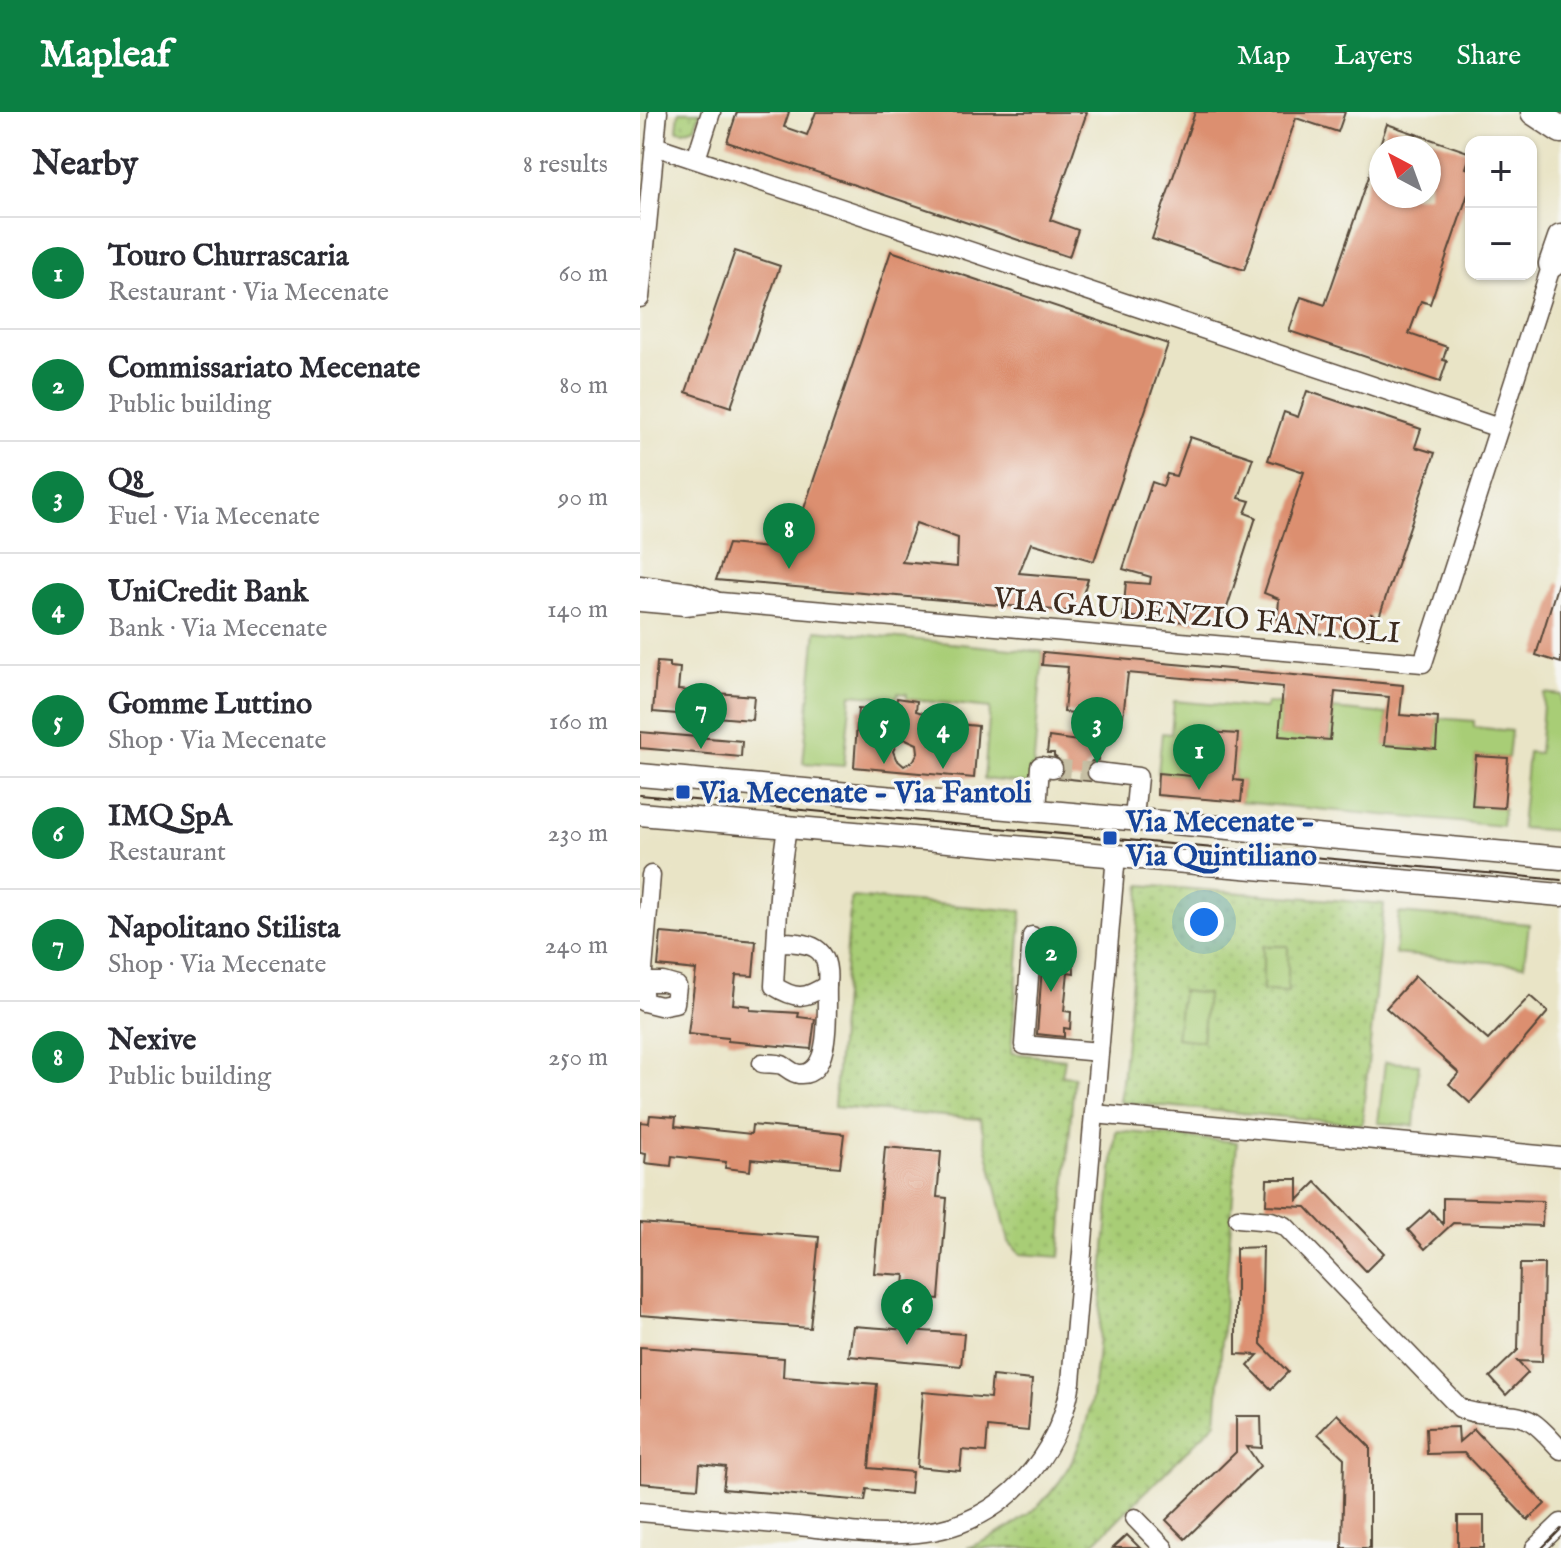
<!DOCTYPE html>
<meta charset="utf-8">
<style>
:root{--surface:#fff;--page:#f2f2f3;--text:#2b2b33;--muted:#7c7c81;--line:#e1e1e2;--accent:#0b8043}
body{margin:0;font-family:"IM FELL English",serif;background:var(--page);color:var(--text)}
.controls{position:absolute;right:24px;top:24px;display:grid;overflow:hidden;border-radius:16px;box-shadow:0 2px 6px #0004}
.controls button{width:72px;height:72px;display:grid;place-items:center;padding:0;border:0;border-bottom:2px solid var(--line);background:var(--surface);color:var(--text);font:40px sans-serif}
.compass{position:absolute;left:729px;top:24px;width:72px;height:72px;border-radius:50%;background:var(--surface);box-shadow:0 2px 6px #0004;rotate:319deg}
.you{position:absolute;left:564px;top:810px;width:28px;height:28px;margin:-20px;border:6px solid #fff;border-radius:50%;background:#1a73e8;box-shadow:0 0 0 12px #1a73e833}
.badge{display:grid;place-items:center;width:52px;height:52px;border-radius:50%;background:var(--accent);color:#fff;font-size:26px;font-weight:700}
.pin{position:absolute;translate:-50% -66px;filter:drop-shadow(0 2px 4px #0008)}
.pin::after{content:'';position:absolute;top:42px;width:28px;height:24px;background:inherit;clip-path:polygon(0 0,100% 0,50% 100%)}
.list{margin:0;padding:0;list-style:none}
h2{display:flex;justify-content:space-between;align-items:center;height:104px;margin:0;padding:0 32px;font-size:34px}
h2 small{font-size:26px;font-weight:400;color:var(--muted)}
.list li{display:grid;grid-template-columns:52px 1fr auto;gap:24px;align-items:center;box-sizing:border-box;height:112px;padding:0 32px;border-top:2px solid var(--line)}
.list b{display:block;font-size:30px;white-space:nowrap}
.list p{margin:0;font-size:26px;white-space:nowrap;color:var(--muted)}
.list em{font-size:26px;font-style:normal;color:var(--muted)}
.map{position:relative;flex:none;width:921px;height:1436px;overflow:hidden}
header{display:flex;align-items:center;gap:48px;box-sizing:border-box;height:112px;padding:0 40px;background:var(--accent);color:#fff}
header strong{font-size:38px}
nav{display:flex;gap:44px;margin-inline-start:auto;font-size:28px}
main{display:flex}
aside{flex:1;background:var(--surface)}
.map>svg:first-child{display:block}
</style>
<header>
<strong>Mapleaf</strong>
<nav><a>Map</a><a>Layers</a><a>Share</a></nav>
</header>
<main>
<aside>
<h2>Nearby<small>8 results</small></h2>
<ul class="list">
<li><span class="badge">1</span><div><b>Touro Churrascaria</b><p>Restaurant · Via Mecenate</p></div><em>60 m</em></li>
<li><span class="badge">2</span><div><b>Commissariato Mecenate</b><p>Public building</p></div><em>80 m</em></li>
<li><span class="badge">3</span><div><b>Q8</b><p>Fuel · Via Mecenate</p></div><em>90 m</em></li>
<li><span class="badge">4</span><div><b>UniCredit Bank</b><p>Bank · Via Mecenate</p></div><em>140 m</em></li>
<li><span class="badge">5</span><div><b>Gomme Luttino</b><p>Shop · Via Mecenate</p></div><em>160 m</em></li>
<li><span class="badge">6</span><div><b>IMQ SpA</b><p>Restaurant</p></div><em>230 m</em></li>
<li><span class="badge">7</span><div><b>Napolitano Stilista</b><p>Shop · Via Mecenate</p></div><em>240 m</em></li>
<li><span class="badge">8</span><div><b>Nexive</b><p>Public building</p></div><em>250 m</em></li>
</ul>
</aside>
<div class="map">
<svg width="921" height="1436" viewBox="0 0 921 1436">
<defs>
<pattern id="grass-dots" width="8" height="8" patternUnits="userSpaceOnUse" patternTransform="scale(2)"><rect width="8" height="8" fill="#a8cd76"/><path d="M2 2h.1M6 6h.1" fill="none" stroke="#92b066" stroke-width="1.8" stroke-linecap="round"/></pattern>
</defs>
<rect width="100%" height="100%" fill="#f6f6f2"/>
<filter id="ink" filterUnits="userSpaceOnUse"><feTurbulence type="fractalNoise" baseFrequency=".0125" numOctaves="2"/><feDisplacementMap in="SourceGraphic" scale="16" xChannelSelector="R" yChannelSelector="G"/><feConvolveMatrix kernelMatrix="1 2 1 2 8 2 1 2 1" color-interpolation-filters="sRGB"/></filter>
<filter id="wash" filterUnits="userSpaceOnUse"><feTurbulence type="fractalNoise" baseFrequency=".006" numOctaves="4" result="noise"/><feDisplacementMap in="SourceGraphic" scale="32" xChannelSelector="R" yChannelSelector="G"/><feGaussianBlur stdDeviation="1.8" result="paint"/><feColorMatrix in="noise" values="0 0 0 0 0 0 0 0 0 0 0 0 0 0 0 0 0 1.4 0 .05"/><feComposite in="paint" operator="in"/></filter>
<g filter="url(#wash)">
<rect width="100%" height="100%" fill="#e9e4c6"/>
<g fill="url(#grass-dots)" stroke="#727c4a" stroke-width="2">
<path d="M 39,0 L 60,0 L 55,15 L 44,19 L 37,18 Z"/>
<path d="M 501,773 L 744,792 L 722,1012 L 480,990 Z"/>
<path d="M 211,785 L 382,799 L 371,941 L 425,947 L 422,964 L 434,965 L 420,1145 L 380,1142 L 369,1130 L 340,1007 L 194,995 Z"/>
<path d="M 476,1019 L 597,1030 L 576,1310 L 449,1436 L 327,1436 C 460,1385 454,1285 463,1164 C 466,1116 471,1067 476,1019 Z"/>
</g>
<g fill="#a8cd76" stroke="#727c4a" stroke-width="2">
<path d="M 176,518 L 403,540 L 392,672 L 344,667 L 350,596 L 267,587 L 267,582 L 258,581 L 257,586 L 211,582 L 204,654 L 163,651 Z"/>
<path d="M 904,581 L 921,583 L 921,719 L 881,716 L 888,640 L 899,641 Z"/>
<path d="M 534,589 L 625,597 L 626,591 L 642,592 L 639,623 L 690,628 L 693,597 L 747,602 L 745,633 L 795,637 L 798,606 L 834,609 L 834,615 L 871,619 L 868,646 L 836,644 L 832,693 L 864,696 L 862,714 L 601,690 L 603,669 L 594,668 L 597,622 L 566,620 L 562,665 L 518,661 L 522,621 L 531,622 Z"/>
<path d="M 759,801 L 889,812 L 884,853 L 755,842 Z"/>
<path d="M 623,834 L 648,834 L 648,880 L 623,879 Z"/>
<path d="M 542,879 L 567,882 L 562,929 L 536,926 Z"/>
<path d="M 745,950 L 779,952 L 774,1014 L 738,1011 Z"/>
</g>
<g id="blocks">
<g fill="#dc8f70" fill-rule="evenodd">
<path d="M 97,0 L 149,0 L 144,15 L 167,23 L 176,0 L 447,0 L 410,108 L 438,118 L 429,145 L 87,30 Z"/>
<path d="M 555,0 L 705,0 L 698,20 L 656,6 L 604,158 L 512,127 Z"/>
<path d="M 747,12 L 831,41 L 826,56 L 831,58 L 831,73 L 790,192 L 781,189 L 769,222 L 807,235 L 803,248 L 807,249 L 800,270 L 649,219 L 661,185 L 685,193 ZM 741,36 L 789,36 L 789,84 L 741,84 Z"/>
<path d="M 95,139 L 140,154 L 91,295 L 46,280 Z"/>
<path d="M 251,139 L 528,232 L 454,449 L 391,431 L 379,461 L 448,467 L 437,500 L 76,468 L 88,432 L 150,438 ZM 276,411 L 318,426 L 317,455 L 262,450 Z"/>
<path d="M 667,279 L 781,317 L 775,335 L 795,341 L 739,505 L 731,502 L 729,526 L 637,518 L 639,487 L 624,481 L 664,360 L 628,348 L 644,300 L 658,305 Z"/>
<path d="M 550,325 L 613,346 L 599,386 L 610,389 L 605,401 L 616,405 L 585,502 L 561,494 L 556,511 L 483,504 L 486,470 L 510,472 L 511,465 L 483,457 L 512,370 L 523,374 L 527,362 L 536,364 Z"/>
<path d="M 918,471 L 921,471 L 921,551 L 896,543 Z"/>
<path d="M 403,540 L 763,573 L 760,603 L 798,606 L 796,637 L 744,633 L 749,585 L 695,580 L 690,628 L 639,624 L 643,575 L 488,561 L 483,605 L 424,600 L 428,555 L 402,553 Z"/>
<path d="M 17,550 L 29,551 L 29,555 L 40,556 L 38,578 L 114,584 L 112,608 L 13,600 Z"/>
<path d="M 257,586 L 277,589 L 276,599 L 286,602 L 293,610 L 338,614 L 334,666 L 214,655 L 218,597 L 255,599 ZM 266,627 L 277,632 L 278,640 L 274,648 L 264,654 L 256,647 L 253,639 L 258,629 Z"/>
<path d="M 0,620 L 102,629 L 101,645 L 0,636 Z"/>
<path d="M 566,620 L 598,622 L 594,668 L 603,669 L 601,690 L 517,683 L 518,661 L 562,665 Z"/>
<path d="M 409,625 L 460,632 L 458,648 L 452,649 L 445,658 L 450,669 L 419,666 L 425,659 L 424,652 L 414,644 L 414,641 L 407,641 Z"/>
<path d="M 836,644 L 868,646 L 864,696 L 832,694 Z"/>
<path d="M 21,821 L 116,829 L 113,864 L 96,863 L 93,892 L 110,894 L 110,898 L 159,901 L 158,905 L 175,907 L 171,937 L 88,929 L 88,926 L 48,922 L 56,858 L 18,854 Z"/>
<path d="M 404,830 L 433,832 L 434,861 L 428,860 L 424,899 L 431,900 L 430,917 L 424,916 L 424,925 L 397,922 Z"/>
<path d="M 775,864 L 848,928 L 890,884 L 908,900 L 830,991 L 809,972 L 819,961 L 746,896 Z"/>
<path d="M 10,1003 L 36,1005 L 35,1014 L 111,1022 L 112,1013 L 204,1022 L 200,1055 L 111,1047 L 110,1059 L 85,1056 L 86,1050 L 32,1044 L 31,1054 L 5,1051 L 6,1042 L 0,1041 L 0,1010 L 9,1011 Z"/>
<path d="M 245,1035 L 301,1040 L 297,1085 L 307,1086 L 299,1187 L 263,1184 L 265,1163 L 234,1161 Z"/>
<path d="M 627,1067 L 658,1067 L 658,1088 L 676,1070 L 744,1141 L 726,1159 L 666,1095 L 626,1093 Z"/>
<path d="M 803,1086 L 903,1089 L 902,1114 L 813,1111 L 785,1137 L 768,1118 L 790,1098 L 803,1112 Z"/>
<path d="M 0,1111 L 179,1125 L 170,1216 L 0,1203 Z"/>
<path d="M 623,1135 L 621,1232 L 648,1260 L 631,1277 L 608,1254 L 618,1243 L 596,1242 L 596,1136 Z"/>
<path d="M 880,1152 L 904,1152 L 902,1250 L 877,1249 L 888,1261 L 866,1283 L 850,1265 L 878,1238 Z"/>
<path d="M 213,1214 L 324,1222 L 321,1254 L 209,1244 Z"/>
<path d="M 0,1235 L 144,1246 L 143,1265 L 237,1272 L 229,1356 L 272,1360 L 270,1382 L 227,1377 L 225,1389 L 83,1377 L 86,1355 L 60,1352 L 58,1376 L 0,1371 Z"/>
<path d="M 352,1264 L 392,1268 L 388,1319 L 348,1315 L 346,1340 L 322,1338 L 320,1359 L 277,1355 L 283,1280 L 350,1286 Z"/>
<path d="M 697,1302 L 730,1335 L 730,1436 L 702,1436 L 704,1346 L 678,1322 Z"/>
<path d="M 596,1304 L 621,1304 L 622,1336 L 607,1335 L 620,1354 L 545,1427 L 526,1408 L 596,1340 Z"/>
<path d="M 818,1315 L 819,1330 L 834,1317 L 905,1392 L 888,1408 L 824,1341 L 787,1342 L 786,1316 Z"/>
<rect x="818" y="1404" width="26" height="32"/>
<path d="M 487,1423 L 500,1436 L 473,1436 Z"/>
</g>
</g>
</g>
<g filter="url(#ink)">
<use href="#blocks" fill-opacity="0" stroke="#554637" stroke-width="2"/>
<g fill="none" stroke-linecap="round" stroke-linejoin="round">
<path stroke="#c6bfa4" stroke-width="18" stroke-dasharray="18 9" stroke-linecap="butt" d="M 413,656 L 457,660"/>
<g stroke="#554637" stroke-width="21">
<g id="minor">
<path d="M 15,34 L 859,316"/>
<path d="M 56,47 L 71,0"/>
<path d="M 0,186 L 18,0"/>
<path d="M 0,473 L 51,480 L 74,488"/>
<path d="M 0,490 L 45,494 L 80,490 L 783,551 L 912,152"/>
<path d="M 457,660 L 498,665 L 494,706"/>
<path d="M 397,698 L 400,654 L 413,656"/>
<path d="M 392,824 L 384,933 L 459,940"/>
<path d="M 137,830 C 170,830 191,833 187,873 C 165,887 156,888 134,874 C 137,822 138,768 147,717"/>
<path d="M 2,870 L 23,870 L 37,874 L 35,891 L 20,894 L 4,890 L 2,870 L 11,763"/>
<path d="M 122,951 C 128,952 136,951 142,953 C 148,956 151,961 159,962 C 193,965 186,896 187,873"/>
<path d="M 454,1002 L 921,1045"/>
<path d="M 598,1106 L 631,1109 L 645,1114 L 820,1296 C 842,1307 871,1297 892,1310 C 903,1317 912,1329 921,1338"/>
<path d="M 0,1400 C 53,1405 105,1409 158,1414 C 199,1418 244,1426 285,1420 C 363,1410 419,1345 431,1270 L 476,743"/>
<path d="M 495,1406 L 524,1436"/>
<path d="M 895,1436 L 921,1411"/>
</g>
</g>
<g stroke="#554637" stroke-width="25">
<g id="major">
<path d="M 0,663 L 921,746"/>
<path d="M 0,702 L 921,783"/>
</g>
</g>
<g stroke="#554637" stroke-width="29">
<g id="highway">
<path d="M 894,0 L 921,18"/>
<path d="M 912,152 L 921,126"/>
</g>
</g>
<use href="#minor" stroke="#fff" stroke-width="18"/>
<use href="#major" stroke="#fff" stroke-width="22"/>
<use href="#highway" stroke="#fff" stroke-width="26"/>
<g stroke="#3b2a1e" stroke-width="2">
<path d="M 0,683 L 921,768"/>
<path d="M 902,1436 L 921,1417"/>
</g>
</g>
</g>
<g fill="#1a4fb4" stroke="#f6f6f2" stroke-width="3">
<rect x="35" y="672" width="16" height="16" rx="4"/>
<rect x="462" y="718" width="16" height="16" rx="4"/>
</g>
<g text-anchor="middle" stroke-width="6" stroke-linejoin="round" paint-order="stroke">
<g font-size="30" fill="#3b2a1e" stroke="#f6f6f2">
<text transform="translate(557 503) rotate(5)" y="10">VIA GAUDENZIO FANTOLI</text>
</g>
<g font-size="30" font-weight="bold" fill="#164399" stroke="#f6f6f2" text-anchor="start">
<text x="59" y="690">Via Mecenate - Via Fantoli</text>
<text x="486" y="719">Via Mecenate -<tspan x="486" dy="34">Via Quintiliano</tspan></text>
</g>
</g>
</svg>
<div class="controls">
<button>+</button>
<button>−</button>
</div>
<svg class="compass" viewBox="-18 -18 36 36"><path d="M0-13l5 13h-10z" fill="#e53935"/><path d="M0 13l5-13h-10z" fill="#7c7c81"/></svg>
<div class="you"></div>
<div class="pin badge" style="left:559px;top:678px">1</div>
<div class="pin badge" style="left:411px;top:880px">2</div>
<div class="pin badge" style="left:457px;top:651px">3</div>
<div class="pin badge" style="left:303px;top:657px">4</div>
<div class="pin badge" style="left:244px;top:652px">5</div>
<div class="pin badge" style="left:267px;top:1233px">6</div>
<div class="pin badge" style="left:61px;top:637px">7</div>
<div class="pin badge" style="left:149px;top:457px">8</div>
</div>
</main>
